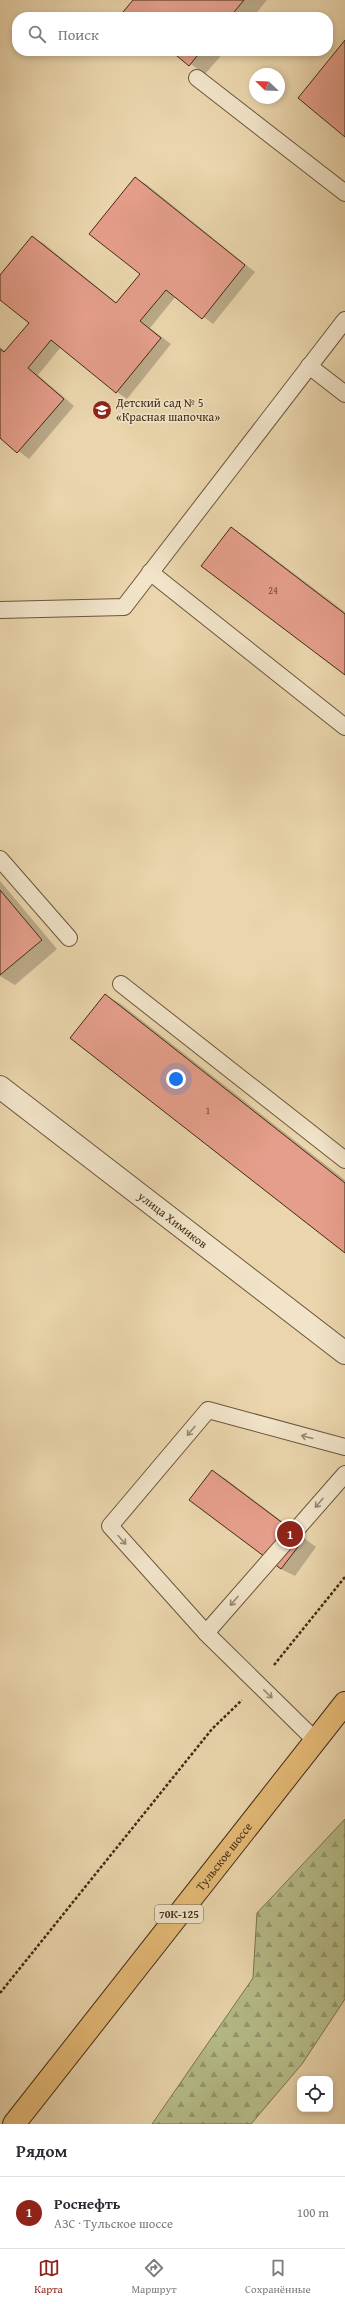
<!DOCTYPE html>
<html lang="ru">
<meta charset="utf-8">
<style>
:root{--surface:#fff;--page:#f7f7f7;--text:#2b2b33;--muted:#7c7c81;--line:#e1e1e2;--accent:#8f2418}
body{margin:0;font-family:"Gentium Book Plus",serif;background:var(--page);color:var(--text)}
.controls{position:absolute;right:12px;bottom:12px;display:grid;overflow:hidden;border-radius:8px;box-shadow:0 2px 6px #0003}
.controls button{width:36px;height:36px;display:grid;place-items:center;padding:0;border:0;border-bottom:1px solid var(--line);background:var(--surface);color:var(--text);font:20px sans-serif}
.compass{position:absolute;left:249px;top:68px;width:36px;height:36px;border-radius:50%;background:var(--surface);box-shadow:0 2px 6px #0003;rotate:293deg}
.you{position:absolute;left:176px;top:1079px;width:14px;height:14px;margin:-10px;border:3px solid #fff;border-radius:50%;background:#1a73e8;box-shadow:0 0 0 6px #1a73e833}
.badge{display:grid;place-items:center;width:26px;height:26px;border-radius:50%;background:var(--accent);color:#fff;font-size:13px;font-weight:700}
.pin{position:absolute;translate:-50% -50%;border:2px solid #fff;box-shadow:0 1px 4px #0006}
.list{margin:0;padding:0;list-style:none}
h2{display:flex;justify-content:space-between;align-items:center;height:52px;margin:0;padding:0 16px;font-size:17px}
h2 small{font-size:13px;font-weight:400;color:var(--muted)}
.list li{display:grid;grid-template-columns:26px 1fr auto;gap:12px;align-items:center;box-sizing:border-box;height:72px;padding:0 16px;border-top:1px solid var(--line)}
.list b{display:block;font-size:15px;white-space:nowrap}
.list p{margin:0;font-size:13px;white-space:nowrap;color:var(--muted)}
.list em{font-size:13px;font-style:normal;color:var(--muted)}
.icon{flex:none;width:22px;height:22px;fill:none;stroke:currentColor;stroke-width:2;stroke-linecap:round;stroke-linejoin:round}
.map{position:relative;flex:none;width:345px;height:2124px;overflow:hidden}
.search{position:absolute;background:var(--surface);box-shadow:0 2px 6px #0003;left:12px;right:12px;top:12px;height:44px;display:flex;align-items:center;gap:10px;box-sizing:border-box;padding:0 14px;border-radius:16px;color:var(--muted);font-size:15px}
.sheet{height:124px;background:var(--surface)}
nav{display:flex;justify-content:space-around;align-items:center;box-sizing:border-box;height:56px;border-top:1px solid var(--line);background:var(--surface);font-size:11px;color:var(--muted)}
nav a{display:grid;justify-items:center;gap:2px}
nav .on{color:var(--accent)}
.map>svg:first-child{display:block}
</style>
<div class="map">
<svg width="345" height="2124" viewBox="0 0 345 2124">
<defs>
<pattern id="forest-firs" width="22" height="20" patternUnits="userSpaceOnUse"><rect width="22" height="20" fill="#b6bd89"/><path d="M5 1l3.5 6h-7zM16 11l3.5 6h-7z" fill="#969a6f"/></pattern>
</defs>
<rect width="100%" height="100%" fill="#ead5ac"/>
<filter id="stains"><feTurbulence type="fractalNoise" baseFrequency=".005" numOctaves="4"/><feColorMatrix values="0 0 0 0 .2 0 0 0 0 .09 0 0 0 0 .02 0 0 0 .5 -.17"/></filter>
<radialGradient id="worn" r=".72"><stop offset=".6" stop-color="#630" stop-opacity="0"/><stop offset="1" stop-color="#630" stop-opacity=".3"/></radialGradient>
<path fill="url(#forest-firs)" stroke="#7c7450" d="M 345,1819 L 345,1999 L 302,2064 L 251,2124 L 152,2124 L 253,1978 L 257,1913 Z"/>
<g fill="#0003">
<path d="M 134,0 L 267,0 L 253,17 L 131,17 Z"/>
<path d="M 172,51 L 225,51 L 205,74 Z"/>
<path d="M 135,178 L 146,184 L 255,272 L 213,324 L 176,296 L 150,328 L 171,344 L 127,399 L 117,392 L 61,347 L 38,375 L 74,406 L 29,459 L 0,437 L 0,347 L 6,352 L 31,323 L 0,298 L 0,277 L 32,237 L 43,243 L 117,303 L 141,274 Z"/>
<path d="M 231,528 L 247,538 L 345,612 L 345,674 Z"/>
<path d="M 0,881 L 57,949 L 15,985 L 0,976 Z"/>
<path d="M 105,995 L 121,1004 L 345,1180 L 345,1252 Z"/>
<path d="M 212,1471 L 226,1479 L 316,1547 L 295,1576 L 281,1569 L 191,1500 Z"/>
</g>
<g fill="#e59e8b" stroke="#422b16">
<path d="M 133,0 L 244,0 L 230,17 L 129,17 L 123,12 Z"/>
<path d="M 345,40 L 345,137 L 298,98 Z"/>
<path d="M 171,51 L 201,51 L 189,66 Z"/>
<path d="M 135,177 L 245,265 L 202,319 L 166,290 L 140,321 L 161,338 L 116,393 L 51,340 L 28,368 L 64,399 L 17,453 L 0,438 L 0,349 L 4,352 L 29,323 L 0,300 L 0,275 L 32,236 L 116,303 L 140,274 L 89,234 Z"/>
<path d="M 231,527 L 345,614 L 345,675 L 201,566 Z"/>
<path d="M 0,890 L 42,940 L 0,975 Z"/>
<path d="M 105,994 L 345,1183 L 345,1253 L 70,1038 Z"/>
<path d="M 212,1470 L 304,1539 L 281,1569 L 189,1500 Z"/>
</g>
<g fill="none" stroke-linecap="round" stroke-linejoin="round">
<g stroke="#6c563c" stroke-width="18">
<g id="lane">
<path d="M 197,78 L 345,193"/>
<path d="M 309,366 L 345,394"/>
<path d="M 150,572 L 345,727"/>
<path d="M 0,610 L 124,607 L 345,320"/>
<path d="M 0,859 L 69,938"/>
<path d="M 121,984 L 345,1160"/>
<path d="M 206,1633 L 110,1526 L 208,1410 L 345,1447"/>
<path d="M 315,1740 L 206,1633 L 345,1474"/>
</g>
</g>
<g stroke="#6c563c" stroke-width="24">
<g id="street">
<path id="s1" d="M 0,1087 L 345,1353"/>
</g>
</g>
<g stroke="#422b16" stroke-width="24">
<g id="primary">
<path id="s2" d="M 14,2124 L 345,1703"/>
</g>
</g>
<g stroke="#422b16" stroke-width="2.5" stroke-dasharray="3 2" stroke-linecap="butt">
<path d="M 274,1665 L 345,1577"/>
<path d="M 0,1993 L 212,1729 L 242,1700"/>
</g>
<use href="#lane" stroke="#f1e4c9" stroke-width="16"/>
<use href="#street" stroke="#f1e4c9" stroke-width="22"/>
<use href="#primary" stroke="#e5ba76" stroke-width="22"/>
</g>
<defs><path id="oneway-shaft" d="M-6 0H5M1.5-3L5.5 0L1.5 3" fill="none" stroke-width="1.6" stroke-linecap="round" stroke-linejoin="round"/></defs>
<g stroke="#9a8870">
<use href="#oneway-shaft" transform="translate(191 1431) rotate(130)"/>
<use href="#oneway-shaft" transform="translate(307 1437) rotate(-165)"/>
<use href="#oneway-shaft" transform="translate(319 1503) rotate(131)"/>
<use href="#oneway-shaft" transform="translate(122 1540) rotate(48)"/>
<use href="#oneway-shaft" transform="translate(234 1601) rotate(131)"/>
<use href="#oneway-shaft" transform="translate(268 1694) rotate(44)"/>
</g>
<defs>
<g id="school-disc" transform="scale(1)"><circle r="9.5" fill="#8f2418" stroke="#f1e4c9"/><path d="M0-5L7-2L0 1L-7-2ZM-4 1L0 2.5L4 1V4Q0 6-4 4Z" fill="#fff"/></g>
</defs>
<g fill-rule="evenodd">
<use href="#school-disc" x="102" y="410"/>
</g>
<g text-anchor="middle" stroke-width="3" stroke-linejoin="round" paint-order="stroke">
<g font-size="10" fill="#6b4833">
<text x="273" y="594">24</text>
<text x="208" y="1114">1</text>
</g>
<rect fill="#f1e4c9" stroke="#76624c" stroke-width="1" x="155" y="1905" width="48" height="18" rx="3"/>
<g font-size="11" font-weight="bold" fill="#422b16">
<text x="179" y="1918">70К-125</text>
</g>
<g font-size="12" fill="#422b16" stroke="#f1e4c9" text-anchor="start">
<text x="116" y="407">Детский сад № 5<tspan x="116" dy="14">«Красная шапочка»</tspan></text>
</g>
<g font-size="12" fill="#422b16" stroke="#f1e4c9">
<text dy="4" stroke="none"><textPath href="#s1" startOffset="218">улица Химиков</textPath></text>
<text dy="4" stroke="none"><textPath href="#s2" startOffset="340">Тульское шоссе</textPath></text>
</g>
</g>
<rect width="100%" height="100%" filter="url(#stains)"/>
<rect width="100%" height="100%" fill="url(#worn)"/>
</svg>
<div class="controls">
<button><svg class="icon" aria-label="locate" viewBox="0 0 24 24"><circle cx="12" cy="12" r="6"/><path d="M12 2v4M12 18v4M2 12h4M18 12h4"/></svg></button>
</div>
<svg class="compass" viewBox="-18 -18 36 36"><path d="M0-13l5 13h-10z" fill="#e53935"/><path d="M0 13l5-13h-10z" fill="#7c7c81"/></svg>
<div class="you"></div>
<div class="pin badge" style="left:290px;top:1534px">1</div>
<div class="search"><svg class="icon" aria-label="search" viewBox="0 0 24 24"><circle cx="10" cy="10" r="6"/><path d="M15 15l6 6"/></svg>Поиск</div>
</div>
<section class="sheet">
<h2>Рядом<small></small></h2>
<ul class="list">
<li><span class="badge">1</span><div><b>Роснефть</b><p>АЗС · Тульское шоссе</p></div><em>100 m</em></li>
</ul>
</section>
<nav>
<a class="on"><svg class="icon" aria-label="map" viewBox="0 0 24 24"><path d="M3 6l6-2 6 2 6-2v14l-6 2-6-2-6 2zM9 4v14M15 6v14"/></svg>Карта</a>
<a><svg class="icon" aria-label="directions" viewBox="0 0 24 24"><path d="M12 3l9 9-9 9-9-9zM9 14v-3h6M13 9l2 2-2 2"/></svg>Маршрут</a>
<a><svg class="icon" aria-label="saved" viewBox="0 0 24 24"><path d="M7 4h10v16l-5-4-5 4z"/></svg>Сохранённые</a>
</nav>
